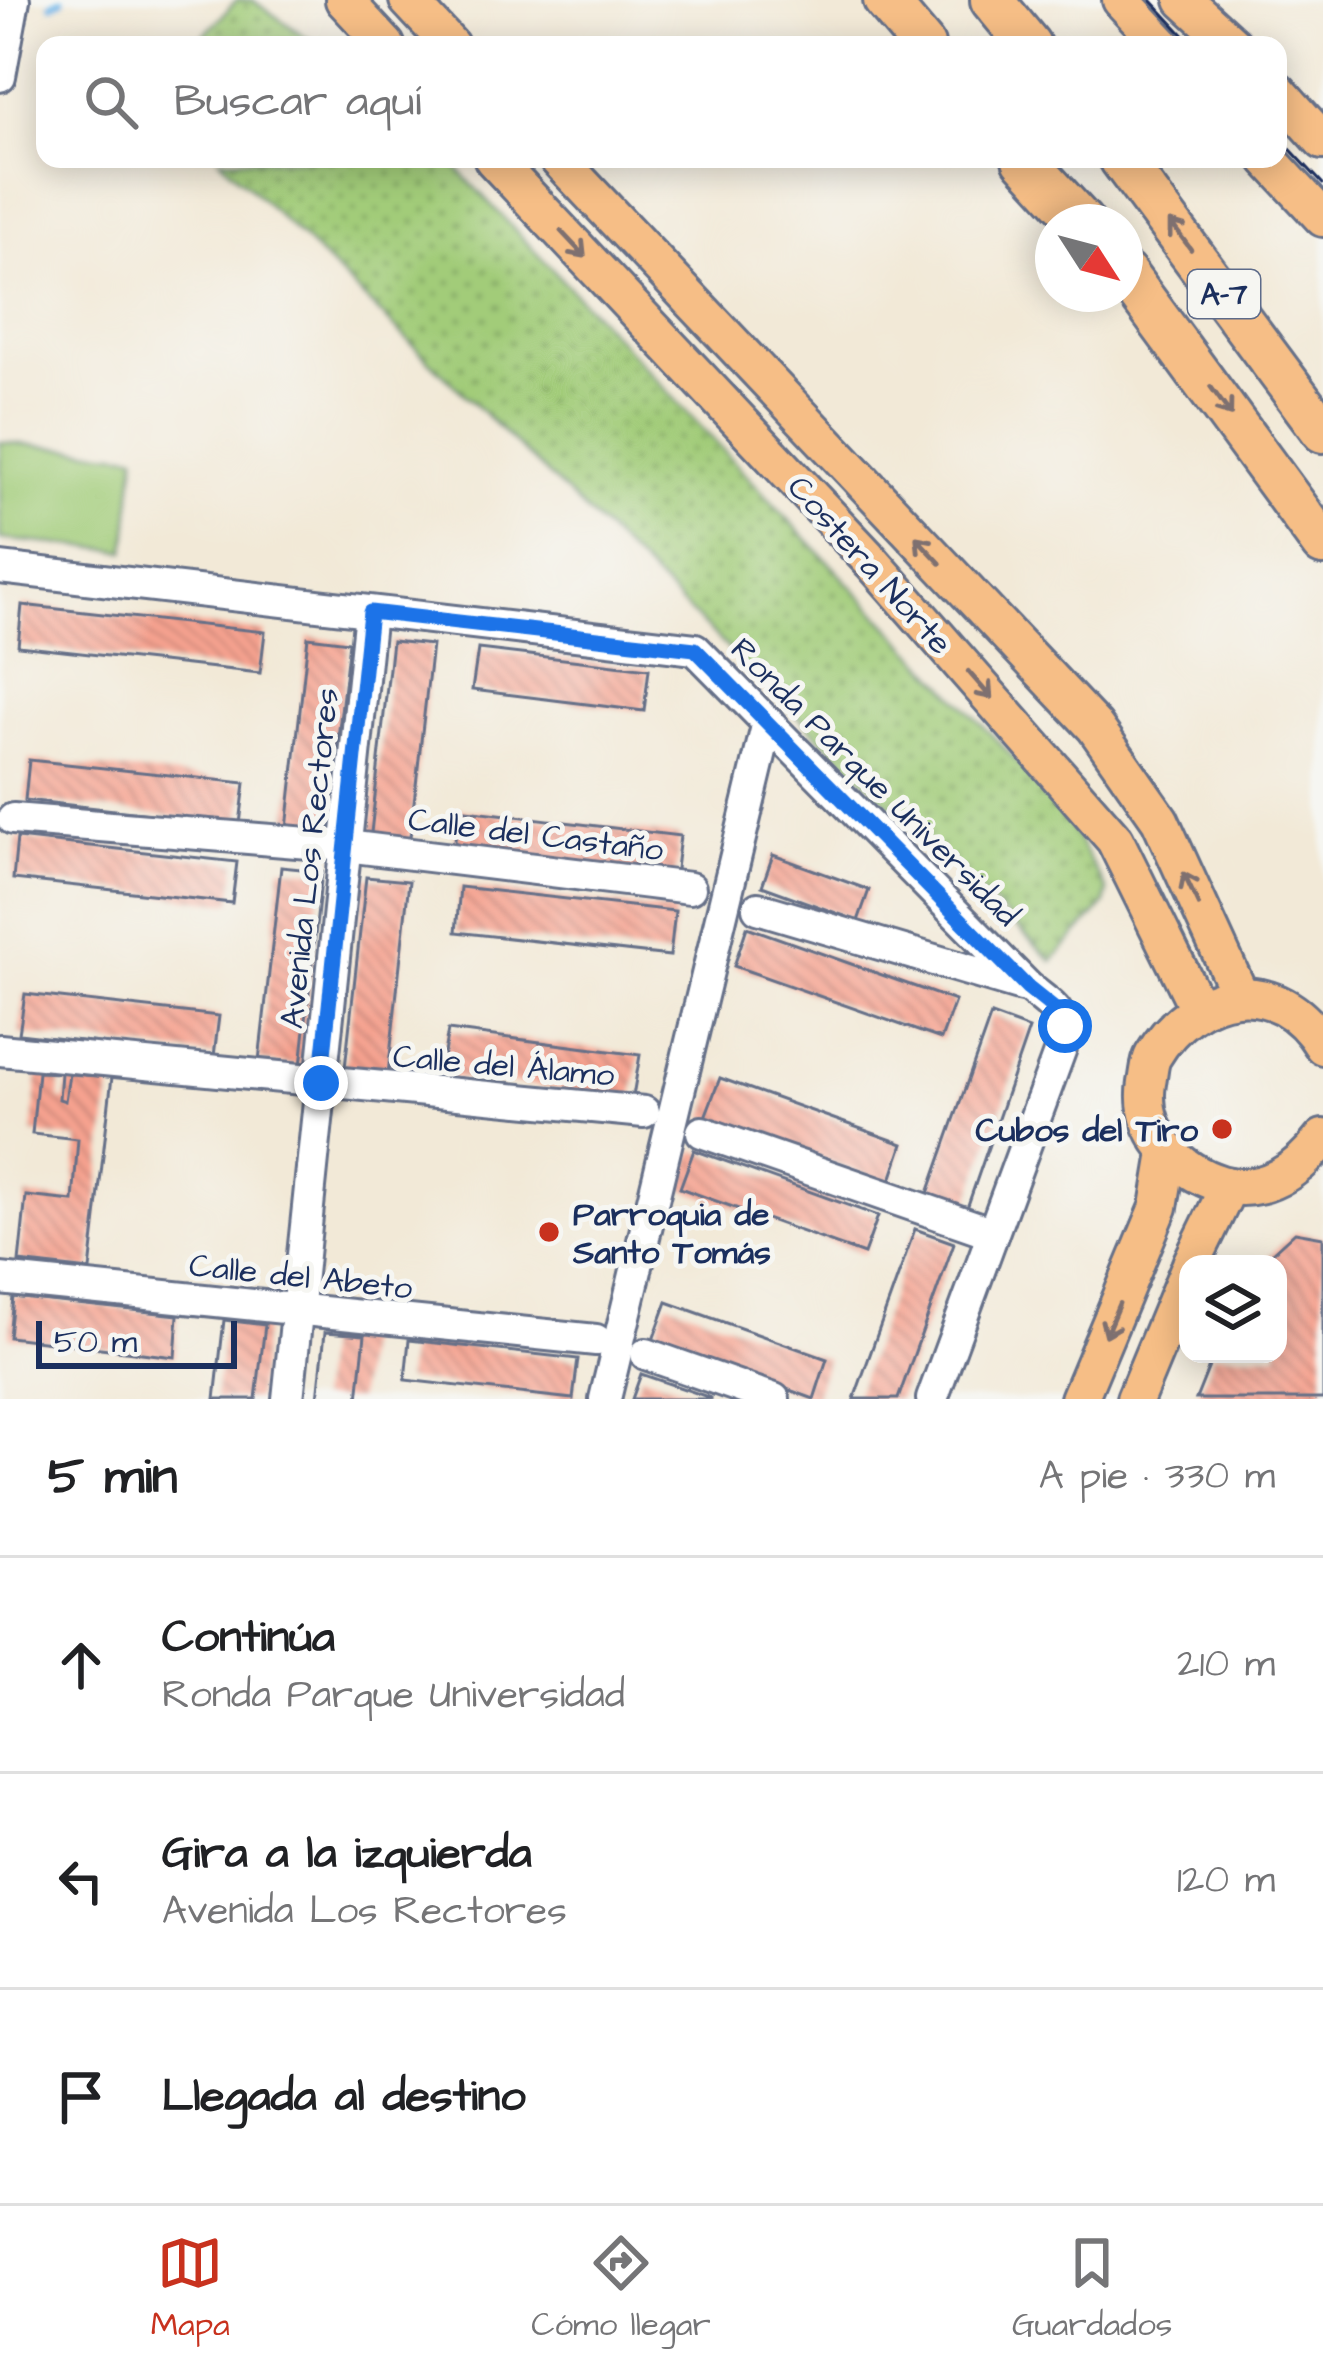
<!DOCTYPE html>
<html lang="es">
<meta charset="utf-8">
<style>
:root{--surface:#fff;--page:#f2f2f2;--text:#202124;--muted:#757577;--line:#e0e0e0;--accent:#c8321e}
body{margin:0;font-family:"Architects Daughter",sans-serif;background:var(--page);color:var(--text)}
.controls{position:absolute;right:36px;bottom:36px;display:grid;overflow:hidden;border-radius:24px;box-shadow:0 6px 30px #0003}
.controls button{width:108px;height:108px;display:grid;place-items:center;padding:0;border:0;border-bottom:3px solid var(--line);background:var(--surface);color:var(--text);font:60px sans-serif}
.compass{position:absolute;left:1035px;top:204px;width:108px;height:108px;border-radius:50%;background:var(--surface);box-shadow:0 6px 30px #0003;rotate:126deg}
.scale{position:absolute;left:36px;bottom:30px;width:201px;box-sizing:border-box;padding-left:12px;border:6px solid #1b2f5e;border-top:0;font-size:33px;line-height:42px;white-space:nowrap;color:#1b2f5e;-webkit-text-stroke:9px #f6f6f2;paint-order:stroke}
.stop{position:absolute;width:36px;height:36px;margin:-27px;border:9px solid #1a73e8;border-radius:50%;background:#fff}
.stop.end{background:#1a73e8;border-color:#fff;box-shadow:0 3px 12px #0008}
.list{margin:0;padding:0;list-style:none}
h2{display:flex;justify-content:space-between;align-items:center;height:156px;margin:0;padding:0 48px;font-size:51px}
h2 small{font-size:39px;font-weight:400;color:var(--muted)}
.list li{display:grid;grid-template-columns:78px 1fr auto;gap:36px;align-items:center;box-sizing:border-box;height:216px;padding:0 48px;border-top:3px solid var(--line)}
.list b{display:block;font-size:45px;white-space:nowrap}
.list p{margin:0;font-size:39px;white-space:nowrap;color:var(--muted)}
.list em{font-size:39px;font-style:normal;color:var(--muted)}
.icon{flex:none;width:66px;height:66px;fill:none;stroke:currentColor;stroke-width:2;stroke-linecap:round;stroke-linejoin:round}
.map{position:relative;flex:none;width:1323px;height:1399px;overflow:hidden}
.search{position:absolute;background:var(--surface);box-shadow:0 6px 30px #0003;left:36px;right:36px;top:36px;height:132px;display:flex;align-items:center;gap:30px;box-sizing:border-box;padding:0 42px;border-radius:24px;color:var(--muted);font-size:45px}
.sheet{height:804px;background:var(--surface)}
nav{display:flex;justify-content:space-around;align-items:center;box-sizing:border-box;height:168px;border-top:3px solid var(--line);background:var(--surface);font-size:33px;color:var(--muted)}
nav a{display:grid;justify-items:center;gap:6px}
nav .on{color:var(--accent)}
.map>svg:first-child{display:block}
</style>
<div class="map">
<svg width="1323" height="1399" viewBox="0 0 1323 1399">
<defs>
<pattern id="park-dots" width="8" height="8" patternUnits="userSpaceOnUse" patternTransform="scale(3)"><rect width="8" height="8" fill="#a2cc79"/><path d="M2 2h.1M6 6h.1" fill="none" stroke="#83a666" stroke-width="1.8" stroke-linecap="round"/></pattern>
<pattern id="building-back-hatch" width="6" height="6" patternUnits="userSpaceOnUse" patternTransform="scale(3)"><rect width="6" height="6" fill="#f6a28f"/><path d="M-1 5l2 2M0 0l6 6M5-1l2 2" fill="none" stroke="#c68478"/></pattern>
</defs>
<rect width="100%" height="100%" fill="#f6f6f2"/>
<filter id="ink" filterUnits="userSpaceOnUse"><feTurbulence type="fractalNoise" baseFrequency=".00833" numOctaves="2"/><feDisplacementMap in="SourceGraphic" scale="24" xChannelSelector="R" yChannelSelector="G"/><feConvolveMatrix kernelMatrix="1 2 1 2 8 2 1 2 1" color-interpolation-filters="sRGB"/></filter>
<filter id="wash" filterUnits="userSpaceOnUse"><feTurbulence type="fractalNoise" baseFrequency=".004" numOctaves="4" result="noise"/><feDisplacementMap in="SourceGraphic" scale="48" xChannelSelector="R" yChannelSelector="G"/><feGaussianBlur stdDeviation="2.7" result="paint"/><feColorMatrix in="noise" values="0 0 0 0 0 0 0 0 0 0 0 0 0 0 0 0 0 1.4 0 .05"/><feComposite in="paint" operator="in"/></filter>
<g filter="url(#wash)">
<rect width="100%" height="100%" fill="#f2e9d7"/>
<path fill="#a2cc79" stroke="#5e7e6c" stroke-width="3" d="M 0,442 L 136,455 L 126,551 L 0,539 Z"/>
<g fill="url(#park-dots)" stroke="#5e7e6c" stroke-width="3">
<path d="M 237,0 L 252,0 L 318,45 L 195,45 Z"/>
<path d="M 220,159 L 448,159 L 1059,806 L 1107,891 L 1105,904 L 1052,961 Z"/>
</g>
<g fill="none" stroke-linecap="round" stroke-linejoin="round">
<path stroke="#72b6e8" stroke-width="8" d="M 52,4 L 61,0"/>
</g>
<g id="blocks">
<g fill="url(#building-back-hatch)">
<path d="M 22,605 L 265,632 L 260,673 L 18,646 Z"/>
<path d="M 308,637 L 349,642 L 327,834 L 287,829 Z"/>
<path d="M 392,641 L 432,645 L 409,846 L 370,842 Z"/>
<path d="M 478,649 L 649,669 L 644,711 L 472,690 Z"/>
<path d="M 29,760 L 245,783 L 240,824 L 25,800 Z"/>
<path d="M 458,809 L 680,836 L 675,877 L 454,852 Z"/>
<path d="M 17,838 L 237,862 L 232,903 L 13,879 Z"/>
<path d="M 773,855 L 869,890 L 858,921 L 762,886 Z"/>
<path d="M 281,867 L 322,871 L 301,1066 L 259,1061 Z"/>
<path d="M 366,877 L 409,881 L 388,1074 L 345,1068 Z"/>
<path d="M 460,887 L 675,911 L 670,956 L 456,932 Z"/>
<path d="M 747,927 L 955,1001 L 941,1039 L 734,966 Z"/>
<path d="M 25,994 L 219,1016 L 214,1056 L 19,1034 Z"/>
<path d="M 991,1015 L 1029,1029 L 966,1211 L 927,1196 Z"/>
<path d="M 448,1030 L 640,1055 L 633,1096 L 440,1076 Z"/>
<path d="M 38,1072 L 61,1073 L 59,1099 L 65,1101 L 69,1074 L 112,1077 L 90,1270 L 19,1262 L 26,1196 L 73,1201 L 78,1139 L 32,1134 Z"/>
<path d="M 720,1078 L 903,1144 L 890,1183 L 705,1117 Z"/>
<path d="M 694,1150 L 878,1216 L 864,1254 L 680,1188 Z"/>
<path d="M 915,1229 L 954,1243 L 898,1399 L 854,1399 Z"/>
<path d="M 1295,1232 L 1323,1237 L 1323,1399 L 1196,1399 L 1214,1354 L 1278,1354 L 1278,1264 L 1260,1264 Z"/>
<path d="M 13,1297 L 178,1315 L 175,1357 L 9,1337 Z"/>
<path d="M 667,1302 L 827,1359 L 814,1399 L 653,1340 Z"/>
<path d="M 224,1320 L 265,1325 L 256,1399 L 215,1399 Z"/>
<path d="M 325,1332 L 365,1335 L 358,1399 L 318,1399 Z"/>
<path d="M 409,1340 L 578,1359 L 573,1399 L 405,1380 Z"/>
<path d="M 641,1374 L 711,1398 L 711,1399 L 632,1399 Z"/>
</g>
</g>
</g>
<g filter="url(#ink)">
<use href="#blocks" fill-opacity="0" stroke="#667088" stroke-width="3"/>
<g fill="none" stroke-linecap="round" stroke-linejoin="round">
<g stroke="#667088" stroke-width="36">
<g id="minor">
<path d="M 0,76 L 14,0"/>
<path d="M 0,568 L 695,649 L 1028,987 C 1054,1009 1067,1011 1061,1048 L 932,1399"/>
<path d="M 13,819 L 346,846 L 690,888"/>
<path d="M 758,908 L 1022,986"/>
<path d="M 0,1050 L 644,1112"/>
<path d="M 702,1132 L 990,1232"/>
<path d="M 0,1279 L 596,1340"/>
<path d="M 646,1354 L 774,1399"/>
<path d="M 288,1399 L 370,612"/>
<path d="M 605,1399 L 768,722"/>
</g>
</g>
<g stroke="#667088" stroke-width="42">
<g id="major">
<path d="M 344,0 L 386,45"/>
<path d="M 408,0 L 450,45"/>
<path d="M 1121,0 L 1163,45"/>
<path d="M 1184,0 L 1233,45"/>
<path d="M 1278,91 L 1323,141"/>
<path d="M 493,159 L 872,562 L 1115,840 L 1197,1006"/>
<path d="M 558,159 L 1095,727 L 1160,820 L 1240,995"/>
<path d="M 1268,159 L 1323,218"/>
<path d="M 1323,1046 C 1278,971 1194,987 1153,1056 C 1149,1063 1149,1074 1147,1083 C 1139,1132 1178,1171 1221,1184 C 1263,1196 1299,1170 1323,1138"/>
<path d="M 1191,1264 L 1229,1186"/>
<path d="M 1079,1399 L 1159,1207 L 1168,1153"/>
<path d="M 1135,1399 L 1188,1271"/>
</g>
</g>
<g stroke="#667088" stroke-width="48">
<g id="highway">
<path d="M 885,0 L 923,45"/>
<path d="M 992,0 L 1029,45"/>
<path d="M 1024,159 L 1082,222"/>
<path d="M 1121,159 L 1323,431"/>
<path d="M 1125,274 L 1323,544"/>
</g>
</g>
<use href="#minor" stroke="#fff" stroke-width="30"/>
<use href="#major" stroke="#f6be86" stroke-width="36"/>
<use href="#highway" stroke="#f6be86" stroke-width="42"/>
<g stroke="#1b2f5e" stroke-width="3">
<path d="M 1151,0 L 1193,45"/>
<path d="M 1278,136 L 1323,184"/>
</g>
</g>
<defs><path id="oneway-shaft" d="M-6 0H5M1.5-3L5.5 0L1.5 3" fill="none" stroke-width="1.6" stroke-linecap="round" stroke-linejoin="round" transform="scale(3)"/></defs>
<g stroke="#7e6f70">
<use href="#oneway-shaft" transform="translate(1180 235) rotate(-127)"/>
<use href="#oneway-shaft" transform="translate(573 244) rotate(47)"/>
<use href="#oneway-shaft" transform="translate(1221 401) rotate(54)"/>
<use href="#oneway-shaft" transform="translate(928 550) rotate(-133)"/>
<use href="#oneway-shaft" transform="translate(980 685) rotate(49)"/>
<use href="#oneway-shaft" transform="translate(1191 889) rotate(-115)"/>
<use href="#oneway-shaft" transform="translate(1112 1320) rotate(113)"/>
</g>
</g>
<g fill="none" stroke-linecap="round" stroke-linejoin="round" filter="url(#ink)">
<path stroke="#1a73e8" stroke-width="15" d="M 321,1083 L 370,612 L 695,649 L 1028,988 L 1058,1012 L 1065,1026"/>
</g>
<g fill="#c8321e" stroke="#f6f6f2" stroke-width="4.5">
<circle cx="1222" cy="1129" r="12"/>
<circle cx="549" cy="1232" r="12"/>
</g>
<g text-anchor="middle" stroke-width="10" stroke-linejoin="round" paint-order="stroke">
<rect fill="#f6f6f2" stroke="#5d6b8a" stroke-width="3" x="1188" y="270" width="72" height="48" rx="9"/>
<g font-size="30" font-weight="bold" fill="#1b2f5e">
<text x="1224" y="304">A-7</text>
</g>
<g font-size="33" fill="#1b2f5e" stroke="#f6f6f2">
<text transform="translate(871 564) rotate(48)" y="12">Costera Norte</text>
<text transform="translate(876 781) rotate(45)" y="12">Ronda Parque Universidad</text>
<text transform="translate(536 833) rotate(7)" y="12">Calle del Castaño</text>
<text transform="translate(308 858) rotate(-84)" y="12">Avenida Los Rectores</text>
<text transform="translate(504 1064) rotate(5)" y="12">Calle del Álamo</text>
<text transform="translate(301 1275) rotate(6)" y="12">Calle del Abeto</text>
</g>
<g font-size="33" font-weight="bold" fill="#1b2f5e" stroke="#f6f6f2" text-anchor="end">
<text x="1198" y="1141">Cubos del Tiro</text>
<text x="573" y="1225" text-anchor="start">Parroquia de<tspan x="573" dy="38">Santo Tomás</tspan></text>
</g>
</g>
</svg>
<div class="controls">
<button><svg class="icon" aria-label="layers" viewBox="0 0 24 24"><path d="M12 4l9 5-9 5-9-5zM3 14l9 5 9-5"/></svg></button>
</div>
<svg class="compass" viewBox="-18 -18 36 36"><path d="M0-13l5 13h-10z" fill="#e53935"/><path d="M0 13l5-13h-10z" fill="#757577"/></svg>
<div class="scale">50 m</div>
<div class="stop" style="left:1065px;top:1026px"></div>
<div class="stop end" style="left:321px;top:1083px"></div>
<div class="search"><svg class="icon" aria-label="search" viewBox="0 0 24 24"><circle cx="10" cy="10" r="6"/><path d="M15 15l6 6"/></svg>Buscar aquí</div>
</div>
<section class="sheet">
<h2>5 min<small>A pie · 330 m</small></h2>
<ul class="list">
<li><svg class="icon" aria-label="ahead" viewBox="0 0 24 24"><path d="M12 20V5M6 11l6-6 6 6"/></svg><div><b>Continúa</b><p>Ronda Parque Universidad</p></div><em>210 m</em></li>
<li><svg class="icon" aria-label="left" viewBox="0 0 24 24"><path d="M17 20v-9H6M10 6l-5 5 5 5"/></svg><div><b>Gira a la izquierda</b><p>Avenida Los Rectores</p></div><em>120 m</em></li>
<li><svg class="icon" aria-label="arrive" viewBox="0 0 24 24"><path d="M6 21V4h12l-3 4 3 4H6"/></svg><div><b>Llegada al destino</b></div></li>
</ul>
</section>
<nav>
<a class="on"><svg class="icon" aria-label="map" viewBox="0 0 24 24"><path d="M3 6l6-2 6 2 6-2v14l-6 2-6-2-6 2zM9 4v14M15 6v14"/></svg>Mapa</a>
<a><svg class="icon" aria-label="directions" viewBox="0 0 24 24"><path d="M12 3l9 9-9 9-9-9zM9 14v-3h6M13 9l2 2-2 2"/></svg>Cómo llegar</a>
<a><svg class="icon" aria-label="saved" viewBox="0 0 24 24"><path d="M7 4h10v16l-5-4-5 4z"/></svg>Guardados</a>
</nav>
